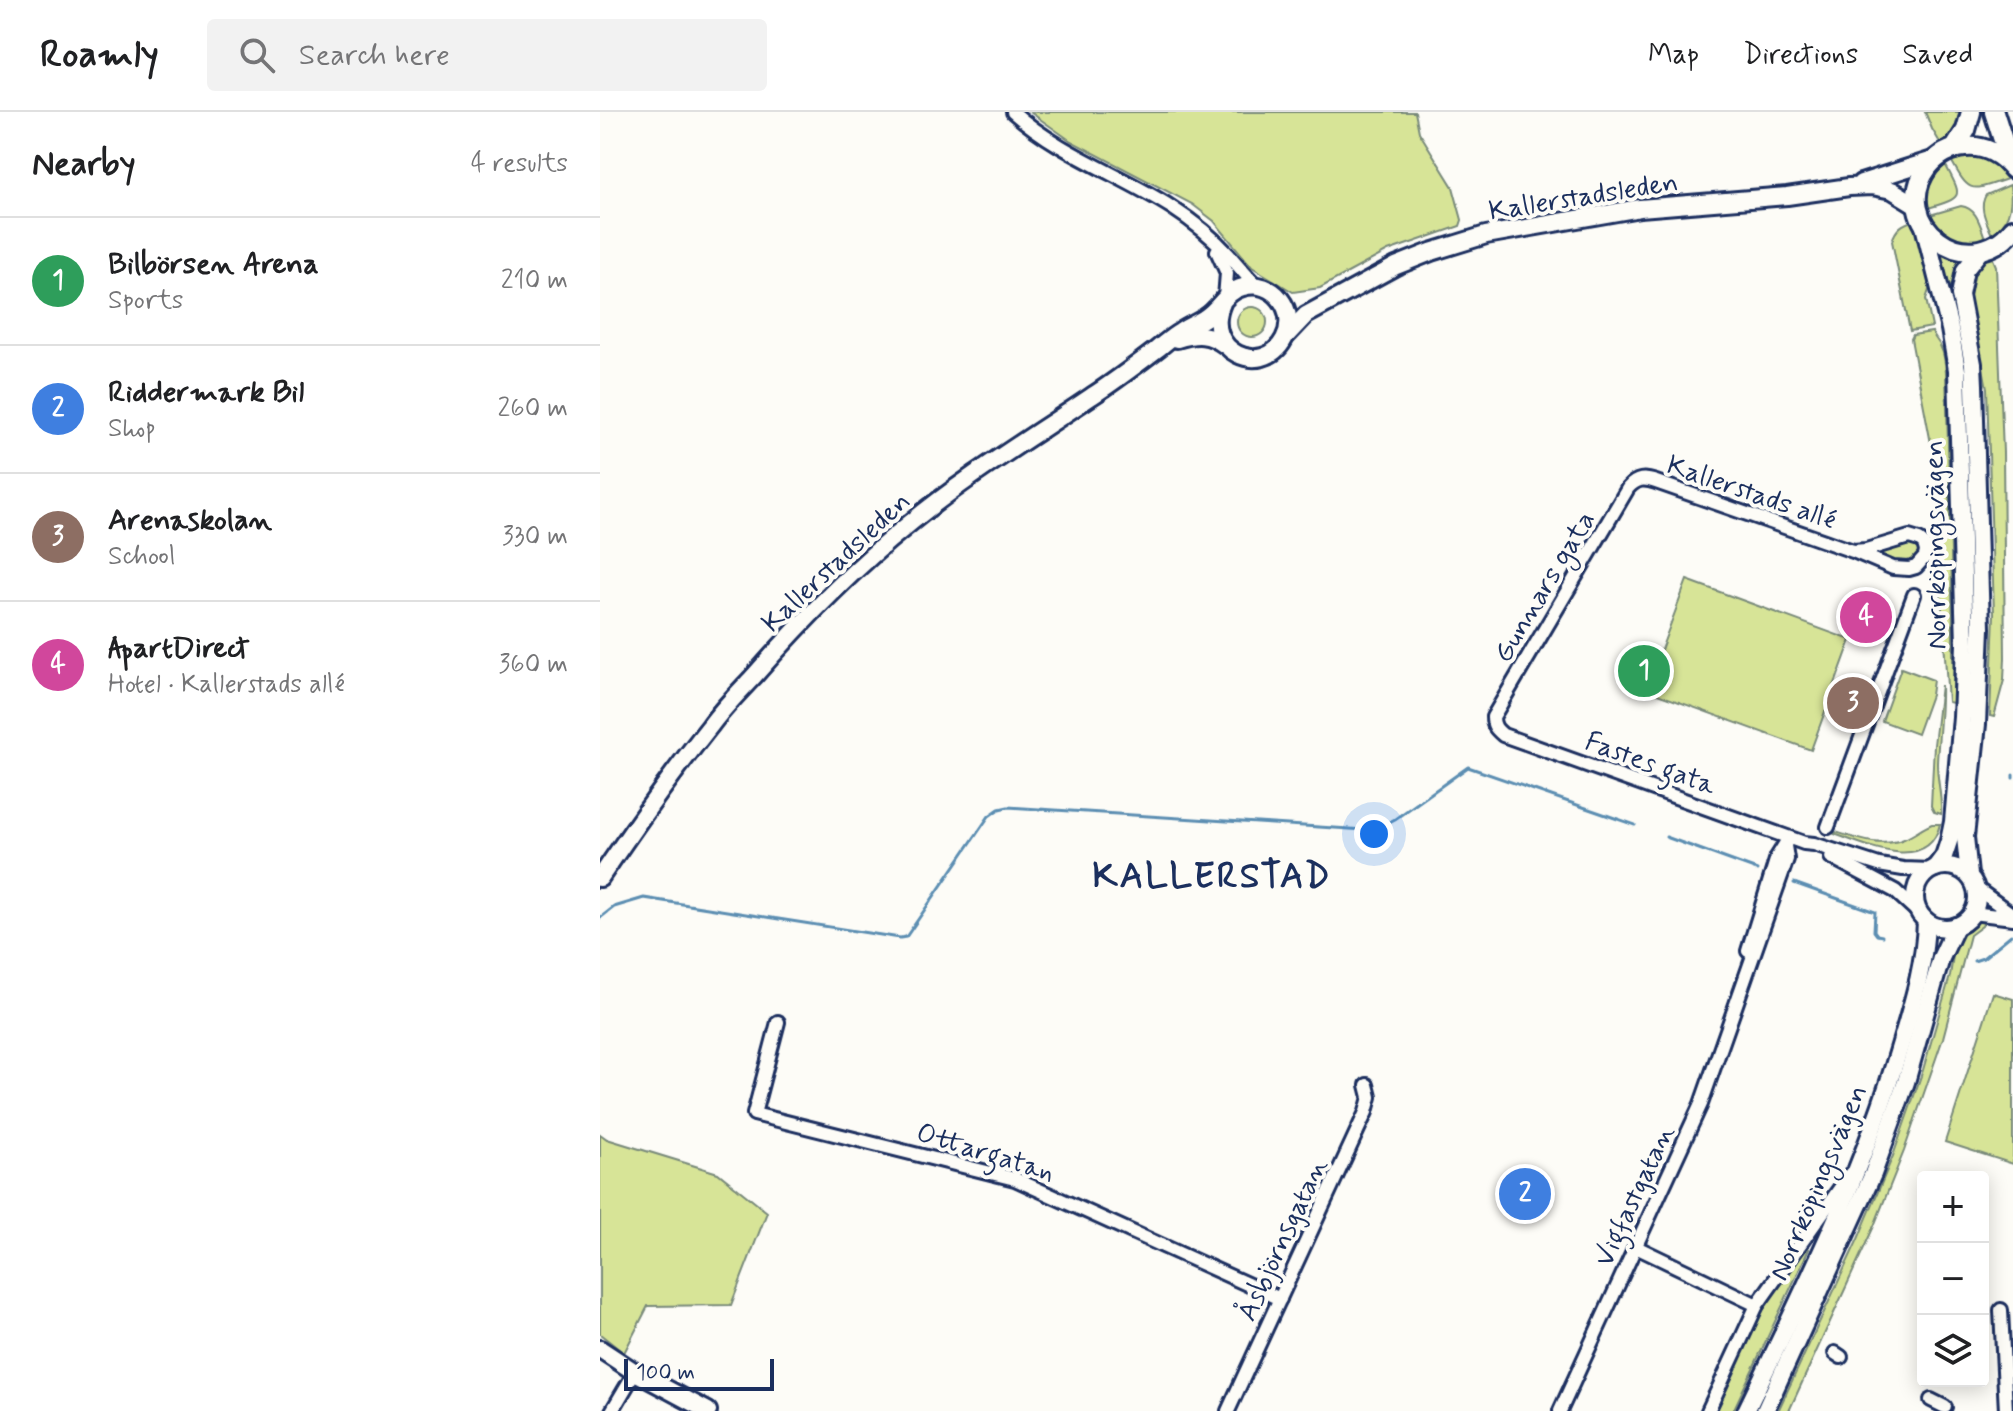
<!DOCTYPE html>
<meta charset="utf-8">
<style>
:root{--surface:#fff;--page:#f2f2f2;--text:#202124;--muted:#757577;--line:#e0e0e0;--accent:#c8321e}
body{margin:0;font-family:Mynerve,sans-serif;background:var(--page);color:var(--text)}
.controls{position:absolute;right:24px;bottom:24px;display:grid;overflow:hidden;border-radius:8px;box-shadow:0 4px 20px #0003}
.controls button{width:72px;height:72px;display:grid;place-items:center;padding:0;border:0;border-bottom:2px solid var(--line);background:var(--surface);color:var(--text);font:40px sans-serif}
.scale{position:absolute;left:24px;bottom:20px;width:150px;box-sizing:border-box;padding-left:8px;border:4px solid #1b2f5e;border-top:0;font-size:22px;line-height:28px;white-space:nowrap;color:#1b2f5e;-webkit-text-stroke:6px #fdfcf7;paint-order:stroke}
.you{position:absolute;left:774px;top:722px;width:28px;height:28px;margin:-20px;border:6px solid #fff;border-radius:50%;background:#1a73e8;box-shadow:0 0 0 12px #1a73e833}
.badge{display:grid;place-items:center;width:52px;height:52px;border-radius:50%;background:var(--accent);color:#fff;font-size:26px;font-weight:700}
.pin{position:absolute;translate:-50% -50%;border:4px solid #fff;box-shadow:0 2px 8px #0006}
.list{margin:0;padding:0;list-style:none}
h2{display:flex;justify-content:space-between;align-items:center;height:104px;margin:0;padding:0 32px;font-size:34px}
h2 small{font-size:26px;font-weight:400;color:var(--muted)}
.list li{display:grid;grid-template-columns:52px 1fr auto;gap:24px;align-items:center;box-sizing:border-box;height:128px;padding:0 32px;border-top:2px solid var(--line)}
.list b{display:block;font-size:30px;white-space:nowrap}
.list p{margin:0;font-size:26px;white-space:nowrap;color:var(--muted)}
.list em{font-size:26px;font-style:normal;color:var(--muted)}
.icon{flex:none;width:44px;height:44px;fill:none;stroke:currentColor;stroke-width:2;stroke-linecap:round;stroke-linejoin:round}
.map{position:relative;flex:none;width:1413px;height:1299px;overflow:hidden}
header{display:flex;align-items:center;gap:48px;box-sizing:border-box;height:112px;padding:0 40px;background:var(--surface);border-bottom:2px solid var(--line)}
header strong{font-size:38px}
nav{display:flex;gap:44px;margin-inline-start:auto;font-size:28px}
.search{width:560px;height:72px;background:var(--page);display:flex;align-items:center;gap:20px;box-sizing:border-box;padding:0 28px;border-radius:8px;color:var(--muted);font-size:30px}
main{display:flex}
aside{flex:1;background:var(--surface)}
.map>svg:first-child{display:block}
</style>
<header>
<strong>Roamly</strong>
<div class="search"><svg class="icon" aria-label="search" viewBox="0 0 24 24"><circle cx="10" cy="10" r="6"/><path d="M15 15l6 6"/></svg>Search here</div>
<nav><a>Map</a><a>Directions</a><a>Saved</a></nav>
</header>
<main>
<aside>
<h2>Nearby<small>4 results</small></h2>
<ul class="list">
<li><span class="badge" style="background:#2e9e5b">1</span><div><b>Bilbörsen Arena</b><p>Sports</p></div><em>210 m</em></li>
<li><span class="badge" style="background:#3f7fe0">2</span><div><b>Riddermark Bil</b><p>Shop</p></div><em>260 m</em></li>
<li><span class="badge" style="background:#8d6e63">3</span><div><b>Arenaskolan</b><p>School</p></div><em>330 m</em></li>
<li><span class="badge" style="background:#d1479c">4</span><div><b>ApartDirect</b><p>Hotel · Kallerstads allé</p></div><em>360 m</em></li>
</ul>
</aside>
<div class="map">
<svg width="1413" height="1299" viewBox="0 0 1413 1299">
<rect width="100%" height="100%" fill="#fdfcf7"/>
<filter id="ink" filterUnits="userSpaceOnUse"><feTurbulence type="fractalNoise" baseFrequency=".0125" numOctaves="2"/><feDisplacementMap in="SourceGraphic" scale="16" xChannelSelector="R" yChannelSelector="G"/><feConvolveMatrix kernelMatrix="1 2 1 2 8 2 1 2 1" color-interpolation-filters="sRGB"/></filter>
<g filter="url(#ink)">
<g fill="#d7e497" stroke="#798a7a" stroke-width="2">
<path d="M 430,0 L 815,0 L 819,20 L 853,75 L 862,108 L 860,114 L 788,139 L 720,176 L 693,180 L 652,155 L 614,109 L 592,92 L 471,29 Z"/>
<path d="M 1325,0 L 1363,0 C 1360,13 1353,26 1342,34 L 1332,17 Z"/>
<path d="M 1372,44 L 1392,50 L 1407,67 C 1371,79 1370,83 1351,48 Z"/>
<path d="M 1345,52 C 1362,85 1365,85 1328,96 C 1325,78 1331,64 1345,52 Z"/>
<path d="M 1410,73 C 1413,94 1409,111 1392,123 C 1387,110 1378,96 1386,83 Z"/>
<path d="M 1361,94 C 1377,96 1380,113 1385,126 C 1362,134 1341,125 1330,103 Z"/>
<path d="M 1315,108 L 1327,157 L 1329,178 L 1326,187 L 1332,215 L 1310,219 L 1292,129 C 1296,116 1302,112 1315,108 Z"/>
<path d="M 1336,135 L 1364,146 L 1355,162 L 1352,180 L 1368,260 L 1375,503 L 1361,750 L 1350,747 L 1355,733 L 1364,290 Z"/>
<path d="M 1391,142 L 1396,154 L 1403,341 L 1405,546 L 1404,568 L 1394,605 L 1390,604 L 1394,502 L 1387,276 L 1368,179 L 1373,160 L 1380,151 Z"/>
<circle cx="652" cy="210" r="15"/>
<path d="M 1332,220 C 1334,227 1339,229 1341,236 C 1345,243 1345,253 1346,261 L 1353,513 L 1353,591 L 1348,590 L 1341,482 L 1340,400 L 1337,363 L 1311,227 L 1313,223 Z"/>
<path d="M 1310,431 L 1319,437 C 1317,465 1283,447 1268,443 Z"/>
<path d="M 1087,468 L 1251,528 L 1211,638 L 1046,578 Z"/>
<path d="M 1301,556 L 1333,568 L 1331,583 L 1317,622 L 1282,609 Z"/>
<path d="M 1341,573 C 1342,599 1338,625 1337,651 C 1337,668 1342,684 1341,702 L 1334,700 L 1331,694 L 1334,633 Z"/>
<path d="M 1332,712 L 1340,712 C 1328,764 1261,731 1229,720 L 1229,718 C 1253,725 1280,737 1304,727 C 1314,723 1322,716 1332,712 Z"/>
<path d="M 1379,808 L 1385,808 L 1382,814 L 1370,823 L 1343,926 L 1304,1039 L 1274,1114 L 1189,1299 L 1178,1299 L 1258,1127 L 1293,1044 L 1323,958 L 1350,864 L 1354,837 L 1363,821 Z"/>
<path d="M 1393,881 L 1413,887 L 1413,1052 L 1345,1030 Z"/>
<path d="M 0,1022 L 7,1027 L 118,1061 L 167,1100 L 131,1193 L 48,1194 L 24,1241 L 0,1222 Z"/>
<path d="M 1207,1133 L 1209,1137 L 1133,1299 L 1114,1299 L 1160,1202 Z"/>
</g>
<g fill="none" stroke-linecap="round" stroke-linejoin="round">
<g stroke="#5c8eb2" stroke-width="3">
<path d="M 1413,666 L 1413,663"/>
<path d="M 1066,725 L 1157,758"/>
<path d="M 1194,771 L 1275,800 L 1274,819 L 1277,823 L 1282,824"/>
<path d="M 0,806 L 14,795 L 44,786 L 300,826 L 306,825 L 389,704 L 399,697 L 408,695 L 765,718 L 782,714 L 795,707 L 868,655 L 1035,713"/>
<path d="M 1374,849 L 1383,846 L 1411,823"/>
</g>
<g stroke="#1b2f5e" stroke-width="18">
<g id="street">
<path d="M 413,0 C 460,42 519,62 571,95 C 591,108 612,124 628,142 C 638,153 646,164 657,174"/>
<path d="M 617,139 L 627,161 L 625,186"/>
<path d="M 1253,439 L 1266,438 L 1309,425 L 1319,428 L 1324,432 L 1326,439 L 1325,445 L 1316,455 L 1309,457 L 1293,456 L 1253,439 L 1056,370 C 1044,366 1037,366 1028,376 L 893,605 C 893,614 896,617 903,623 L 1204,731 L 1214,732 L 1279,753 L 1303,757 L 1331,758"/>
<path d="M 1228,715 L 1314,483"/>
<path d="M 1231,745 L 1295,779 L 1319,801"/>
<path d="M 1376,776 L 1413,803"/>
<path d="M 1372,801 L 1413,806"/>
<path d="M 1148,839 L 1177,745 L 1187,729"/>
<path d="M 178,910 L 154,1002 L 415,1067 L 680,1187"/>
<path d="M 1036,1135 L 1157,1193"/>
<path d="M 1401,1198 L 1406,1299"/>
<path d="M 1235,1241 L 1241,1245"/>
<path d="M 1331,1288 L 1345,1295"/>
<path d="M 12,1299 L 35,1260"/>
<path d="M 628,1299 L 766,1000 L 770,985 L 767,973"/>
<path d="M 960,1299 L 1101,992 L 1187,747 L 1185,734"/>
<path d="M 1108,1299 L 1157,1193 L 1250,1062"/>
</g>
</g>
<g stroke="#1b2f5e" stroke-width="22">
<g id="secondary">
<path d="M 1261,71 L 1336,47"/>
<path d="M 1323,110 L 1350,217 L 1357,258 L 1365,532 L 1362,605 L 1353,710 L 1349,729 L 1344,744 L 1335,756"/>
<path d="M 687,223 L 706,203 L 796,154 L 831,140 L 886,123 L 1040,96 L 1187,84 L 1249,75 L 1272,74 L 1292,78 L 1318,94"/>
<path d="M 577,227 C 597,221 609,221 625,233"/>
<circle cx="1346" cy="785" r="31"/>
<path d="M 1369,763 L 1365,725 L 1377,612 L 1381,516 L 1374,273 L 1373,252 L 1360,183 L 1365,158 L 1381,138"/>
<path d="M 0,766 C 35,714 71,663 110,614 C 123,596 139,580 154,564 C 201,510 253,457 309,412 C 367,364 430,326 492,284 C 514,270 535,254 556,238 C 564,232 571,225 580,220 C 588,214 598,211 606,205 C 620,196 626,179 643,175 C 673,166 699,199 684,227 C 663,267 601,239 622,191"/>
<path d="M 0,1237 L 35,1260 L 108,1299"/>
<path d="M 1146,1299 C 1203,1180 1263,1061 1300,934 C 1312,893 1325,853 1326,809"/>
<path d="M 1165,1299 L 1273,1062 L 1306,970 L 1341,846 L 1356,814"/>
</g>
</g>
<g stroke="#1b2f5e" stroke-width="24">
<g id="primary">
<path d="M 1394,0 L 1411,53"/>
<path d="M 1354,37 L 1366,18 L 1371,0"/>
<path d="M 1413,57 C 1401,42 1384,33 1365,35 C 1350,36 1337,44 1328,55 C 1287,110 1368,173 1413,117"/>
</g>
</g>
<use href="#street" stroke="#fdfcf7" stroke-width="12"/>
<use href="#secondary" stroke="#fdfcf7" stroke-width="16"/>
<use href="#primary" stroke="#fdfcf7" stroke-width="18"/>
</g>
</g>
<g text-anchor="middle" stroke-width="8" stroke-linejoin="round" paint-order="stroke">
<g font-size="28" fill="#1b2f5e" stroke="#fdfcf7">
<text transform="translate(983 83) rotate(-9)" y="10">Kallerstadsleden</text>
<text transform="translate(1152 379) rotate(19)" y="10">Kallerstads allé</text>
<text transform="translate(1334 433) rotate(-91)" y="10">Norrköpingsvägen</text>
<text transform="translate(235 449) rotate(-43)" y="10">Kallerstadsleden</text>
<text transform="translate(943 474) rotate(-59)" y="10">Gunnars gata</text>
<text transform="translate(1051 650) rotate(20)" y="10">Fastes gata</text>
<text transform="translate(386 1039) rotate(17)" y="10">Ottargatan</text>
<text transform="translate(1217 1070) rotate(-67)" y="10">Norrköpingsvägen</text>
<text transform="translate(1033 1083) rotate(-65)" y="10">Vigfastgatan</text>
<text transform="translate(681 1127) rotate(-65)" y="10">Åsbjörnsgatan</text>
</g>
<g font-size="36" font-weight="bold" letter-spacing="2" fill="#1b2f5e" stroke="#fdfcf7">
<text x="612" y="775">KALLERSTAD</text>
</g>
</g>
</svg>
<div class="controls">
<button>+</button>
<button>−</button>
<button><svg class="icon" aria-label="layers" viewBox="0 0 24 24"><path d="M12 4l9 5-9 5-9-5zM3 14l9 5 9-5"/></svg></button>
</div>
<div class="scale">100 m</div>
<div class="you"></div>
<div class="pin badge" style="left:1044px;top:559px;background:#2e9e5b">1</div>
<div class="pin badge" style="left:925px;top:1082px;background:#3f7fe0">2</div>
<div class="pin badge" style="left:1253px;top:591px;background:#8d6e63">3</div>
<div class="pin badge" style="left:1266px;top:505px;background:#d1479c">4</div>
</div>
</main>
